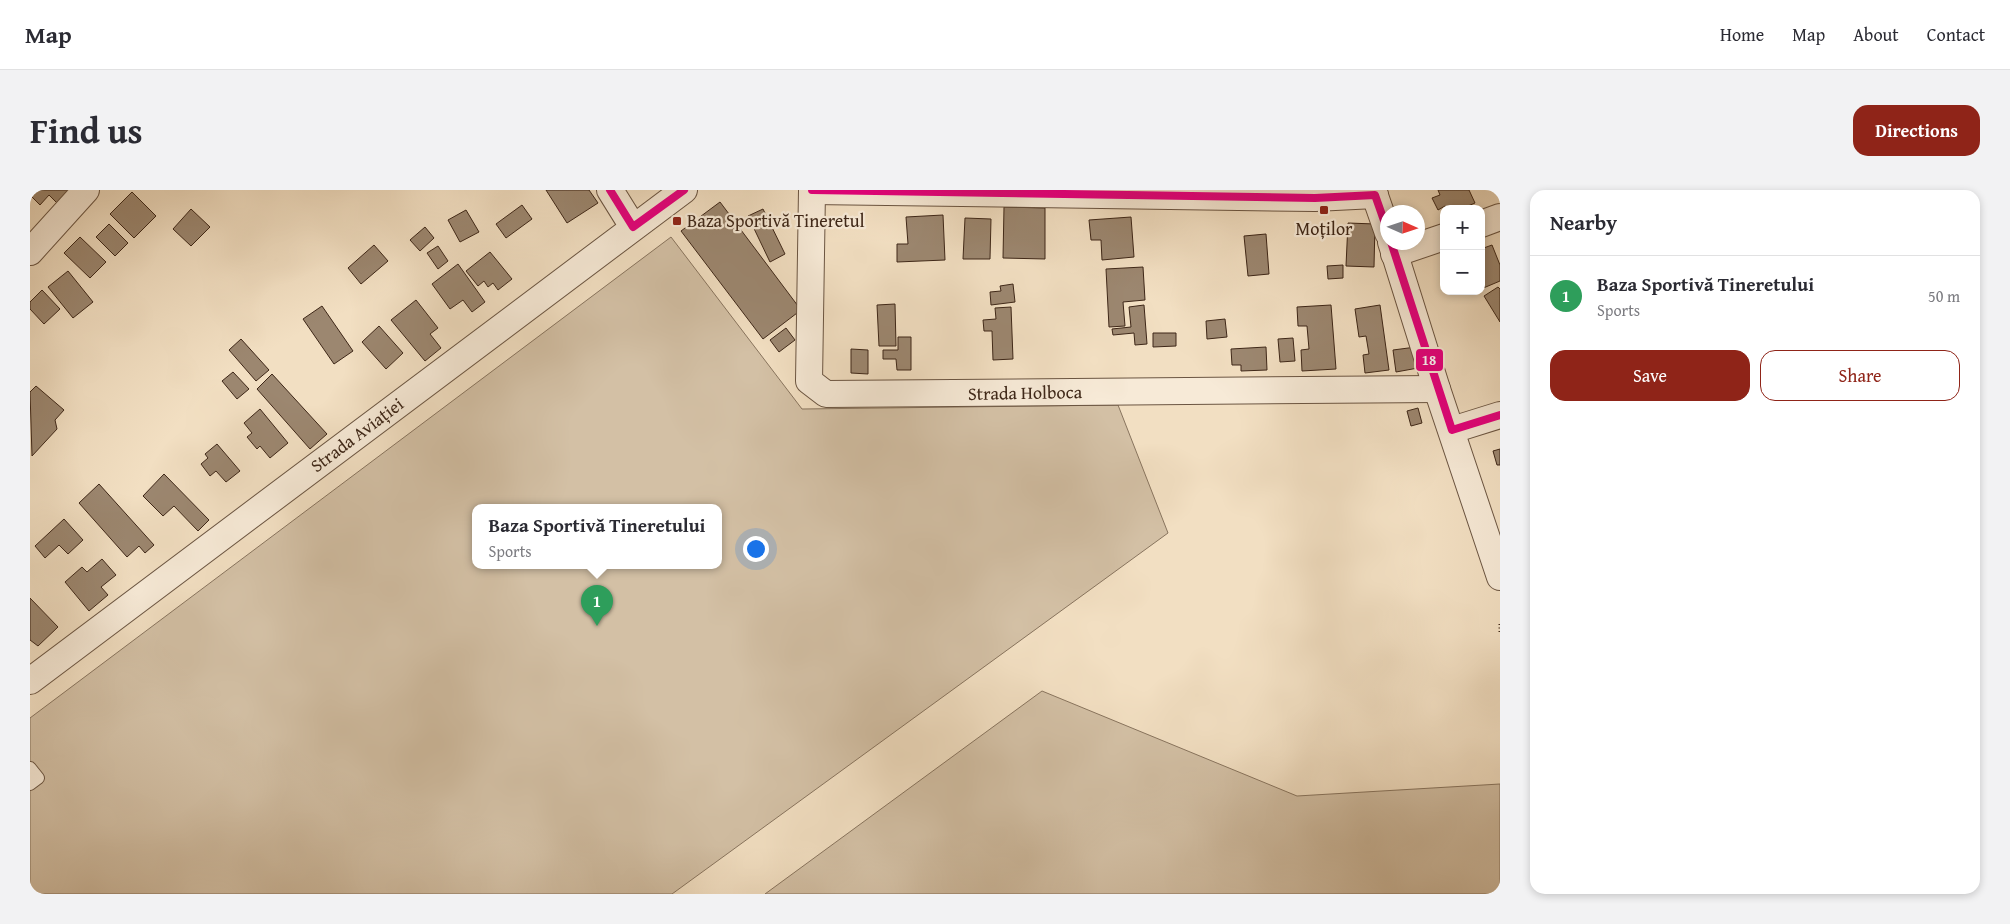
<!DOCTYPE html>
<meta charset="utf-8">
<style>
:root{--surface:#fff;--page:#f2f2f3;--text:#2b2b33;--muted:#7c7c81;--line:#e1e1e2;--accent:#8f2418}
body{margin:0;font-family:"Gentium Book Plus",serif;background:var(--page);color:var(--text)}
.controls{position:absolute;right:15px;top:15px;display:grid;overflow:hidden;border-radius:10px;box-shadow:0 2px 8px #0003}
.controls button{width:45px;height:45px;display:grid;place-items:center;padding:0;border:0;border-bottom:1px solid var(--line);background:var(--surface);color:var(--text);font:25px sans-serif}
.compass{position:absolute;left:1350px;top:15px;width:45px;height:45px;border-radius:50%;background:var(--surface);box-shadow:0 2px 8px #0003;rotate:93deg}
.you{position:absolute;left:725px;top:358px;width:18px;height:18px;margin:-12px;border:4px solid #fff;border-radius:50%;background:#1a73e8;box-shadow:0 0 0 8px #1a73e833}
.badge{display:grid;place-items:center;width:32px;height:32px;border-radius:50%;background:var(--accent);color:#fff;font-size:16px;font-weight:700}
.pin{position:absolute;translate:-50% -41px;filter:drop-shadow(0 1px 2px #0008)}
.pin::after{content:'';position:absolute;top:26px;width:18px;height:15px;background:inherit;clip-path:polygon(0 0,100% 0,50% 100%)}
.popup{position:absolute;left:442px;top:314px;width:250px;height:65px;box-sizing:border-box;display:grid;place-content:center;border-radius:10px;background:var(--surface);filter:drop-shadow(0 1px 4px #0005);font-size:16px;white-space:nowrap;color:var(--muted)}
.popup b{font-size:19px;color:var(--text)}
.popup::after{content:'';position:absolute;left:50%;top:100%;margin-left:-10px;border:10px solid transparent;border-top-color:var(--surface)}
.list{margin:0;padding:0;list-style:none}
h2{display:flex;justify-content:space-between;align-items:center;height:65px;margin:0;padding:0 20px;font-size:21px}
h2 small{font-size:16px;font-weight:400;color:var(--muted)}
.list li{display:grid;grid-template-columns:32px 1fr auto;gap:15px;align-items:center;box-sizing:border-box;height:80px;padding:0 20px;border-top:1px solid var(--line)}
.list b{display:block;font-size:19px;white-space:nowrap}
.list p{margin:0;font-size:16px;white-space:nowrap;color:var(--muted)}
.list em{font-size:16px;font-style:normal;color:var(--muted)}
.actions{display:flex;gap:10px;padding:15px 20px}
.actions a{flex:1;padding:11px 0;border:1px solid var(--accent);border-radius:15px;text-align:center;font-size:18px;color:var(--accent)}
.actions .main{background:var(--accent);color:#fff}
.map{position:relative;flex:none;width:1470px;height:704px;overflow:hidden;border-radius:15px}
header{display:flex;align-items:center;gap:30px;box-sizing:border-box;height:70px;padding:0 25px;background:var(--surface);border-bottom:1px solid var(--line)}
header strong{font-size:24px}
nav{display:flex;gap:28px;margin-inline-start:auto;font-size:18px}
.intro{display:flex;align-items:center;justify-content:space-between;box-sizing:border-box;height:120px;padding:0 30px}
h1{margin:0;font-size:35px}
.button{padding:12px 22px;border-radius:15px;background:var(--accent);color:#fff;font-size:18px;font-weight:700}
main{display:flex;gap:30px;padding:0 30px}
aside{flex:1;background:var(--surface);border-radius:15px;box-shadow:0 2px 8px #0003}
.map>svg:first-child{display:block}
</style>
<header>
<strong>Map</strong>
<nav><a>Home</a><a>Map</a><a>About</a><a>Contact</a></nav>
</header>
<div class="intro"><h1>Find us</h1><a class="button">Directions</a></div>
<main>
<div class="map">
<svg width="1470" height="704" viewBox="0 0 1470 704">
<rect width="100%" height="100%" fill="#f2dfc2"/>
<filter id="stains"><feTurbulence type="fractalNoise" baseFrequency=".004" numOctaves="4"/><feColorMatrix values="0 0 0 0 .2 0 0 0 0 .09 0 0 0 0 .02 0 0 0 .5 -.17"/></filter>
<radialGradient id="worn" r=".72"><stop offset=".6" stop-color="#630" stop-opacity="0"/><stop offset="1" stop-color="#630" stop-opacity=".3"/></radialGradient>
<g fill="#d3c0a5" stroke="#88745e" fill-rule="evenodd">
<path d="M 641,47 L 772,219 L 1088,215 L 1138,343 L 642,704 L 0,704 L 0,528 ZM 446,317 L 688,317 L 688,375 L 446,375 Z"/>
<path d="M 1012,501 L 1267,606 L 1470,594 L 1470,704 L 735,704 Z"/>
</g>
<g fill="#9c8770" stroke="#3e2718">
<path d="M 0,0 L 39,0 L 27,13 L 19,5 L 10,15 L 0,5 Z"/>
<path d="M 516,0 L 559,0 L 568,13 L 537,33 Z"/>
<path d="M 1408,0 L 1439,0 L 1445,13 L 1431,19 L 1417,19 L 1415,16 L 1408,20 L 1402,8 L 1410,5 Z"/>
<path d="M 102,2 L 126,26 L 104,48 L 80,24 Z"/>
<path d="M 690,12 L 771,120 L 733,149 L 651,41 Z"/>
<path d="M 492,15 L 502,29 L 476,48 L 466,34 Z"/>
<path d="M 974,17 L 1015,18 L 1015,69 L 973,68 Z"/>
<path d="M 161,19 L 180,37 L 161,56 L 143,39 Z"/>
<path d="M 733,19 L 755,64 L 740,72 L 718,26 Z"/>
<path d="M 436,20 L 449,42 L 430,52 L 418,30 Z"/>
<path d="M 913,25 L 915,70 L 867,72 L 867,54 L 878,54 L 876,27 Z"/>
<path d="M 1101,27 L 1104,67 L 1072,70 L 1071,50 L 1061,50 L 1059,30 Z"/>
<path d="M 935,28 L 961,29 L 960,69 L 933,69 Z"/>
<path d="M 1318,33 L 1345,34 L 1344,77 L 1316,76 Z"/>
<path d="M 79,34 L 98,53 L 85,66 L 66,47 Z"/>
<path d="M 395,37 L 404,48 L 390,61 L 380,50 Z"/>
<path d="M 1236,44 L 1239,84 L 1218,86 L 1214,46 Z"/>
<path d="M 50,47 L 76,72 L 60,88 L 34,63 Z"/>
<path d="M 344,55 L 358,71 L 331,94 L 318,78 Z"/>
<path d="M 1462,55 L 1470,75 L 1470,91 L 1451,99 L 1451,59 Z"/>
<path d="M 408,56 L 418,71 L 408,79 L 397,63 Z"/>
<path d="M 460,62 L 482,89 L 468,100 L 463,93 L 458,97 L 454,91 L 448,96 L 436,81 Z"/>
<path d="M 428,74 L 455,112 L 442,122 L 433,110 L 420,119 L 402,94 Z"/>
<path d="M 1313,75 L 1313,88 L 1298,89 L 1297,76 Z"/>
<path d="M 1113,77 L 1115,110 L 1093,112 L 1095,136 L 1079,137 L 1076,79 Z"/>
<path d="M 38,81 L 63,112 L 43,128 L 18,97 Z"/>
<path d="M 983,94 L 985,112 L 961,115 L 960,102 L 971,101 L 970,96 Z"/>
<path d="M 1468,97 L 1470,99 L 1470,132 L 1454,106 Z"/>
<path d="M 12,100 L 30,119 L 14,134 L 0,119 L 0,112 Z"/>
<path d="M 386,110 L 408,138 L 400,144 L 411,158 L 395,171 L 361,130 Z"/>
<path d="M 865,114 L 866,156 L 849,156 L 847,115 Z"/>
<path d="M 1114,115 L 1117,154 L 1105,155 L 1104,143 L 1083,145 L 1082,139 L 1101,137 L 1099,117 Z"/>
<path d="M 1301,115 L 1306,179 L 1272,181 L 1271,160 L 1279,159 L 1277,136 L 1268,136 L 1267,117 Z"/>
<path d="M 1350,115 L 1359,180 L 1335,183 L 1333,165 L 1339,164 L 1336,146 L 1329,147 L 1325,119 Z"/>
<path d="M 292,116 L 323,161 L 304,174 L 273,129 Z"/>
<path d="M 981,117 L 983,169 L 963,170 L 962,141 L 954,141 L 953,130 L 966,129 L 965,118 Z"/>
<path d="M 1195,129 L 1197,147 L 1177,149 L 1176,131 Z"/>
<path d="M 349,136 L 373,163 L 356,179 L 332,152 Z"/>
<path d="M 756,138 L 765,150 L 749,162 L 740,150 Z"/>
<path d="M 1123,143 L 1146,143 L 1146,156 L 1123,157 Z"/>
<path d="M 868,147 L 881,147 L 881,180 L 867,180 L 866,169 L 853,169 L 853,160 L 868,160 Z"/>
<path d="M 1263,148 L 1265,171 L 1250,172 L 1248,149 Z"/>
<path d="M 211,149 L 239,180 L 226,191 L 199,160 Z"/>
<path d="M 1236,157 L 1237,180 L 1211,181 L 1211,175 L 1202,175 L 1201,159 Z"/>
<path d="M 1386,157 L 1388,178 L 1366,182 L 1363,160 Z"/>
<path d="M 821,159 L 838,160 L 838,184 L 821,183 Z"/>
<path d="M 203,182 L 219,199 L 207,209 L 192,191 Z"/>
<path d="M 242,184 L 297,244 L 280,259 L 227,199 Z"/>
<path d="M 6,196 L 34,220 L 25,230 L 27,239 L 2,266 L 0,202 Z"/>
<path d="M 1388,218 L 1392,233 L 1381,236 L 1377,221 Z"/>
<path d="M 230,219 L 258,253 L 240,268 L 230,256 L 227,259 L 217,247 L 222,243 L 214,233 Z"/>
<path d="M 187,254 L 210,281 L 196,292 L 186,281 L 180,286 L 171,274 L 178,268 L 175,264 Z"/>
<path d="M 1470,259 L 1470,275 L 1467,275 L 1463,261 Z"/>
<path d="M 134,284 L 179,330 L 168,341 L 144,316 L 133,326 L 113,306 Z"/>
<path d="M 69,294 L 124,355 L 115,363 L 109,356 L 97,367 L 49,313 Z"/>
<path d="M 34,329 L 53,350 L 38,364 L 29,355 L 15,368 L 5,356 Z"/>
<path d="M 72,369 L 86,385 L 71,397 L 78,405 L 59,421 L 35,392 L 52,377 L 57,382 Z"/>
<path d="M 0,408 L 28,437 L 8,456 L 0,450 Z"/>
</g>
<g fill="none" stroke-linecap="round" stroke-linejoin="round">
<g stroke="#6b5542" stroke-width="14">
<path id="lane" d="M 0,578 L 8,588 L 0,594"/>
</g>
<g stroke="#6b5542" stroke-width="28">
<g id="street">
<path d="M 580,0 L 603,37"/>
<path d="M 782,0 L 779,191 L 796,204 L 1407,199"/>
<path d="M 1343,0 L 1358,43"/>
<path d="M 782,1 L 1285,8 L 1345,5"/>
<path d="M 1451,34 L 1470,27"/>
<path d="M 1361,52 L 1407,199 L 1470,387"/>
<path d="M 0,62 L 56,0"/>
<path d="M 1364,64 L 1414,47"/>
<path d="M 1422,240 L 1470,225"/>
<path d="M 0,491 L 654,0"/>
</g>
</g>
<path stroke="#3e2718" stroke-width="3" stroke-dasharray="1 2.5" stroke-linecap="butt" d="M 1470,434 L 1470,444"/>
<use href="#lane" stroke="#f7ead7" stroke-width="12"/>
<use href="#street" stroke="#f7ead7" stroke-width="26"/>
<g stroke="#f7ead7" stroke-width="11">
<g id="bus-1">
<path d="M 580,0 L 603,37 L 654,0"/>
<path d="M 782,0 L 1285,8 L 1345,5 L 1358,42"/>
<path d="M 1361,52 L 1422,240 L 1470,225"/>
</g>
</g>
<use href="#bus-1" stroke="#e5007d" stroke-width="8"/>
</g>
<g fill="#8f2418" stroke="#f7ead7" stroke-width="2">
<rect x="1289" y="15" width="10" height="10" rx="2.5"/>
<rect x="642" y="26" width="10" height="10" rx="2.5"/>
</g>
<g text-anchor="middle" stroke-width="4.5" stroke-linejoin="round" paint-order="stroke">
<g font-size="18" fill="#3e2718" stroke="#f7ead7" text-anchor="start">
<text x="657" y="37">Baza Sportivă Tineretul</text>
<text x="1294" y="45" text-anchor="middle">Moților</text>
</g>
<g font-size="18" fill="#3e2718" stroke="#f7ead7">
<text transform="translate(995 203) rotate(-1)" y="6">Strada Holboca</text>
<text transform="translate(327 245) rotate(-37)" y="6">Strada Aviației</text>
</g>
</g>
<rect stroke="#f7ead7" stroke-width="2" x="1385" y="158" width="29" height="24" rx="5" fill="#e5007d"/>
<g font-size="14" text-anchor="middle" font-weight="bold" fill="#fff">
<text x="1399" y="175">18</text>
</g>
<rect width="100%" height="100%" filter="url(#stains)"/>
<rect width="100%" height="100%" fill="url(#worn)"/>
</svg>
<div class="controls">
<button>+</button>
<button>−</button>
</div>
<svg class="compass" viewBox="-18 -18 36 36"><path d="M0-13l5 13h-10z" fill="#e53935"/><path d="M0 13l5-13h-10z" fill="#7c7c81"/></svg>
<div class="you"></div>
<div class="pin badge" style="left:567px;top:436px;background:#2e9e5b">1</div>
<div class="popup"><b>Baza Sportivă Tineretului</b>Sports</div>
</div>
<aside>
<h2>Nearby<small></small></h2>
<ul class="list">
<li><span class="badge" style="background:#2e9e5b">1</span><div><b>Baza Sportivă Tineretului</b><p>Sports</p></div><em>50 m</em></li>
</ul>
<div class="actions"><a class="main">Save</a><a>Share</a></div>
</aside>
</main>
